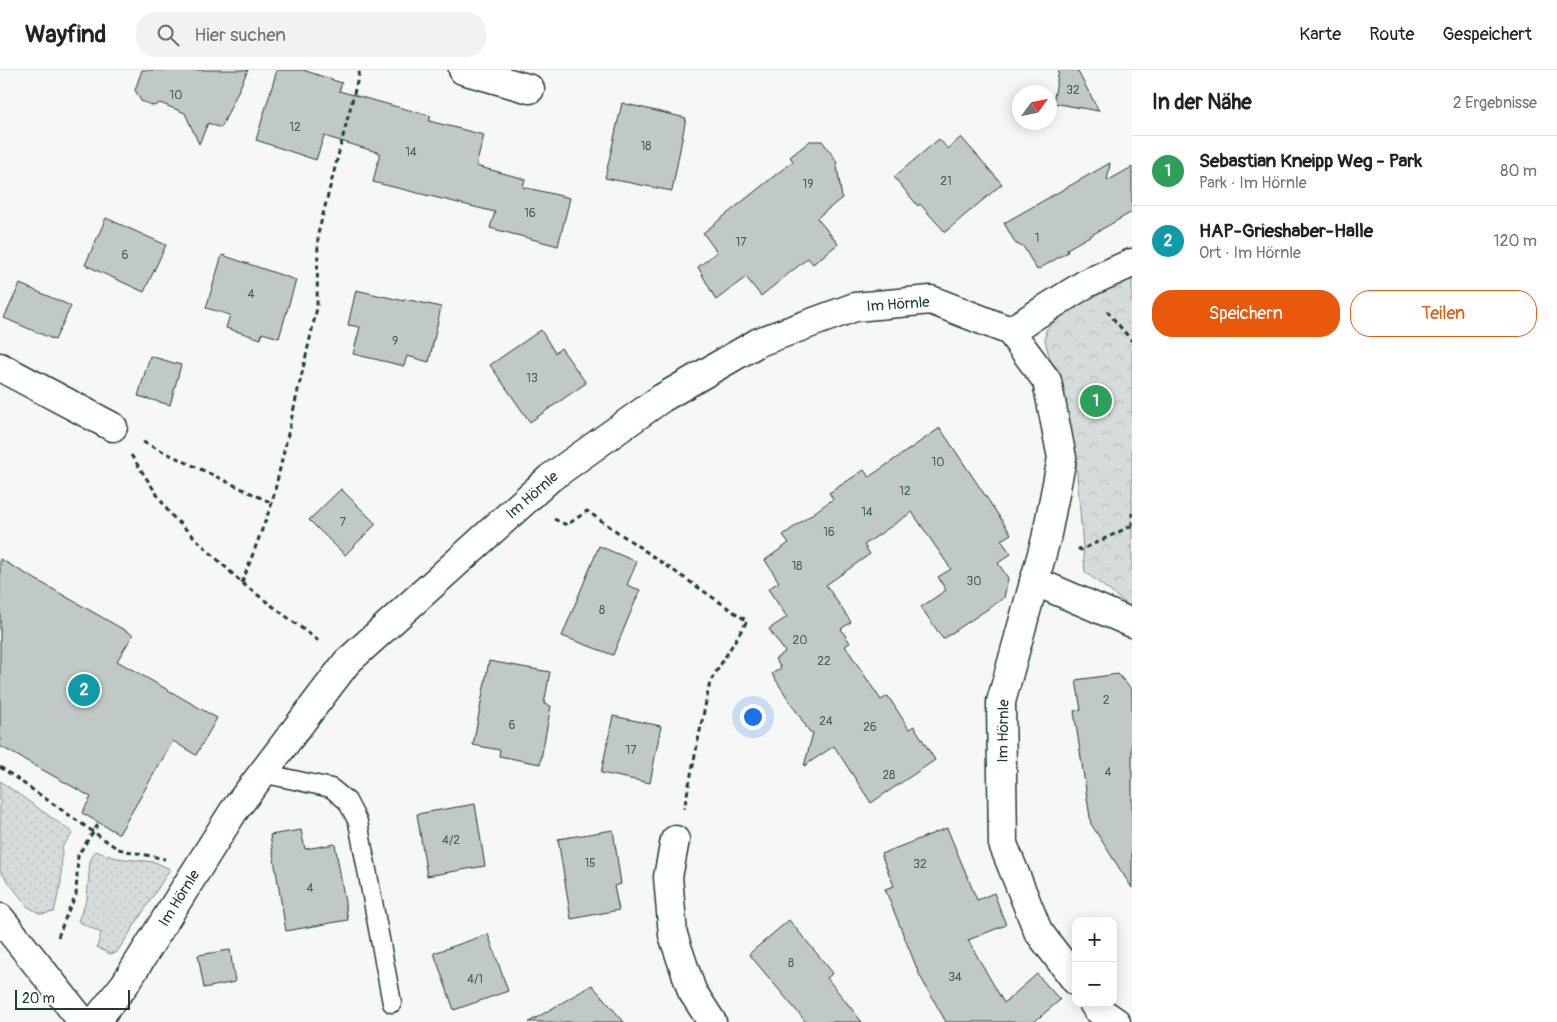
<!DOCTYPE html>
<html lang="de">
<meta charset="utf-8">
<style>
:root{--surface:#fff;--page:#f2f2f2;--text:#222;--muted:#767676;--line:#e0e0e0;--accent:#ea580c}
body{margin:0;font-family:Pangolin,sans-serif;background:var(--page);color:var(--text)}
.controls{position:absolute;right:15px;bottom:15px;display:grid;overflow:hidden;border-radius:10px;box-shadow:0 2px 12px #0003}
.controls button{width:45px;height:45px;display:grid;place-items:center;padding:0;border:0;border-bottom:1px solid var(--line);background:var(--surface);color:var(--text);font:25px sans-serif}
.compass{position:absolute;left:1012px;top:15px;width:45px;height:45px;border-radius:50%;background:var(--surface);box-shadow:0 2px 12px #0003;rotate:57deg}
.scale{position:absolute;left:15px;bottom:12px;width:115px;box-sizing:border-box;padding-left:5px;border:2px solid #1f3d34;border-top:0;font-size:14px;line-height:18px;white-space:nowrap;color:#1f3d34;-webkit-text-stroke:4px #fff;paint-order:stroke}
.you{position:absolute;left:752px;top:646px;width:18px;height:18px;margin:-12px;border:4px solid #fff;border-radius:50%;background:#1a73e8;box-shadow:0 0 0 8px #1a73e833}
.badge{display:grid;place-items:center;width:32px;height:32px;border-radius:50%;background:var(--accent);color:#fff;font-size:16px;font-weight:700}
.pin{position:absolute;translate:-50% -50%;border:2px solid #fff;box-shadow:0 1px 5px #0006}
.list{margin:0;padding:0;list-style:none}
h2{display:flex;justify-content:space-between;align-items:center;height:65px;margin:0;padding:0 20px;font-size:21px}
h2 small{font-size:16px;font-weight:400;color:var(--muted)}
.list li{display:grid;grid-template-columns:32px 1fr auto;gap:15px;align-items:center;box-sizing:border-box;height:70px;padding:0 20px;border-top:1px solid var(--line)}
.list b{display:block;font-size:19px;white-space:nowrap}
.list p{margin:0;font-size:16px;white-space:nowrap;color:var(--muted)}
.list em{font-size:16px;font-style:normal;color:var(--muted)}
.actions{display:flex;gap:10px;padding:15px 20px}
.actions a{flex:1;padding:11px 0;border:1px solid var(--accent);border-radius:20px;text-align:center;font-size:18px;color:var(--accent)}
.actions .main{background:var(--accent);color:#fff}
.icon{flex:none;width:28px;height:28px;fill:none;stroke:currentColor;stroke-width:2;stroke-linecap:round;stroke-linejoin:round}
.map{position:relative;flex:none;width:1132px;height:952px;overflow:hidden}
header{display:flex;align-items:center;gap:30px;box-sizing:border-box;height:70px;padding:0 25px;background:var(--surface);border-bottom:1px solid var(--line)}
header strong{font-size:24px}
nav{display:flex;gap:28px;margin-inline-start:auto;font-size:18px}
.search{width:350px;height:45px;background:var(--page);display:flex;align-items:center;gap:12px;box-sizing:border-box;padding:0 18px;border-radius:20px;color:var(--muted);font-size:19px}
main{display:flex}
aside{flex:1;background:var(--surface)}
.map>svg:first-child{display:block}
</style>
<header>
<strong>Wayfind</strong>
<div class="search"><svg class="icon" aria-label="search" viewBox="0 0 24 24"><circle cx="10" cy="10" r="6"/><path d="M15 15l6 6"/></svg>Hier suchen</div>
<nav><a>Karte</a><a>Route</a><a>Gespeichert</a></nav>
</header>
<main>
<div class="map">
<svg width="1132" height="952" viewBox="0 0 1132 952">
<defs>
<pattern id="grass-dots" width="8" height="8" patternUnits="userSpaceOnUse" patternTransform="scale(1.25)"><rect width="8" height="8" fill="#d6dcdb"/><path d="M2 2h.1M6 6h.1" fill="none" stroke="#b7bebd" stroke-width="1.8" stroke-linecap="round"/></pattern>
<pattern id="park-crowns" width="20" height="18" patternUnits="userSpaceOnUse" patternTransform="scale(1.25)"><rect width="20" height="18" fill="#d6dcdb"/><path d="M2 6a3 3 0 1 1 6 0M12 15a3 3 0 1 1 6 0" fill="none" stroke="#b7bebd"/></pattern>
</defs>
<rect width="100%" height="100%" fill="#f6f7f7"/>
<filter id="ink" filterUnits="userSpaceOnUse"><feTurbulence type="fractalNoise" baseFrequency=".02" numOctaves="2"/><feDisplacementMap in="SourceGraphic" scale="10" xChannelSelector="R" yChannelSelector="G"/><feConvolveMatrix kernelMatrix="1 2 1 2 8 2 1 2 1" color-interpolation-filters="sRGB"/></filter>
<g filter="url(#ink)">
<g fill="url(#grass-dots)" stroke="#7a8c88">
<path d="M 0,711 L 73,763 L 62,777 L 61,812 L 54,842 L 41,844 L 28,837 L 0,801 Z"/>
<path d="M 95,781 L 116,788 L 155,792 L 170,799 L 122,875 L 116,883 L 110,884 L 97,877 L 101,863 L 78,851 L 87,829 L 90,791 Z"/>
</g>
<path fill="url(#park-crowns)" stroke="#7a8c88" d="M 1132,202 L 1132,538 L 1085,502 L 1076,392 L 1045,270 L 1046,260 L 1085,224 Z"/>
<g fill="#c0c9c6" stroke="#1f3d34">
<path d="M 142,0 L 248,0 L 221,58 L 208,53 L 199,74 L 185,43 L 160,33 L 154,36 L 141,31 L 135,20 Z"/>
<path d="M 277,0 L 303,0 L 342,13 L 339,21 L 431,46 L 429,51 L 484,65 L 476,96 L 525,109 L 523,117 L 570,128 L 558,176 L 490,158 L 495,142 L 373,112 L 380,83 L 324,66 L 316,90 L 256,70 Z"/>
<path d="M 1059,0 L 1077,0 L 1099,41 L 1053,33 Z"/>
<path d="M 622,33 L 686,48 L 672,121 L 605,108 Z"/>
<path d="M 961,67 L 1002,114 L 945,162 L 920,134 L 918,136 L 894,107 L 939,69 L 948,79 Z"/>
<path d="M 810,71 L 822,71 L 836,90 L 842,128 L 817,148 L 838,174 L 813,194 L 808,188 L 761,226 L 746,207 L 716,230 L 698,197 L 717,182 L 703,163 L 793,91 L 790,87 Z"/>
<path d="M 1110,93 L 1107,111 L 1132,97 L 1132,142 L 1067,179 L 1068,182 L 1037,200 L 1023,176 L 1016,174 L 1004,153 Z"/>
<path d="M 106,148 L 166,175 L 144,222 L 85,195 Z"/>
<path d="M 222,185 L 296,210 L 279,268 L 262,263 L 261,269 L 226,258 L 230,245 L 206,238 Z"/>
<path d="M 20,214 L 71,236 L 55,270 L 4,248 Z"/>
<path d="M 356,220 L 404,231 L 405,229 L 441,237 L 429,292 L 407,286 L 404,296 L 353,284 L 360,257 L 348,255 Z"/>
<path d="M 541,260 L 555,283 L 561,278 L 586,313 L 530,352 L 490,295 Z"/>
<path d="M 150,286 L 181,295 L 170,335 L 138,326 Z"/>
<path d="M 940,358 L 1011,464 L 1001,470 L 1011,484 L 998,493 L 1008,508 L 1004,528 L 943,569 L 921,537 L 946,520 L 938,507 L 951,499 L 912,442 L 864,475 L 870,484 L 826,515 L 851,552 L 841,559 L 850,573 L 845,576 L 881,630 L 888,626 L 909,659 L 914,656 L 935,690 L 871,733 L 834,676 L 804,696 L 813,663 L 809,661 L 772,604 L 781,598 L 775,589 L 785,582 L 769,559 L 787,547 L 768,519 L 779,512 L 765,490 L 789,473 L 783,465 L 833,429 L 829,423 L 864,400 L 869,407 Z"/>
<path d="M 341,419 L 376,454 L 345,485 L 309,450 Z"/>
<path d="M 599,476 L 637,492 L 627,515 L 640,520 L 613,585 L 562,566 Z"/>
<path d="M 0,489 L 133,565 L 117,591 L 217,648 L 196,685 L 173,671 L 119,764 L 82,743 L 91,727 L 0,676 Z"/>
<path d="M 489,591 L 550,602 L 544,634 L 551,636 L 540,694 L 499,686 L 500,680 L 473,675 Z"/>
<path d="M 1118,604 L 1132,620 L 1132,818 L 1091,754 L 1074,641 L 1081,640 L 1076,610 Z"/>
<path d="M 613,646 L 661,656 L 650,713 L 601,703 Z"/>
<path d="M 475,734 L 485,796 L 427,806 L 417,744 Z"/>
<path d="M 947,758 L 977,830 L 994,823 L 1006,855 L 968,870 L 1004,933 L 1037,904 L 1060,930 L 1034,952 L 946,952 L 920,906 L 885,819 L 894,816 L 881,784 Z"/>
<path d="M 301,760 L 305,779 L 335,774 L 348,850 L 286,861 L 270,765 Z"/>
<path d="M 613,760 L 621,814 L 614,816 L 619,840 L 571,849 L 558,769 Z"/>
<path d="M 789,850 L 833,903 L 827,908 L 862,952 L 806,952 L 749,884 Z"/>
<path d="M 488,864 L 508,921 L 454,940 L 434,883 Z"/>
<path d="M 230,880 L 235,912 L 204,918 L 198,885 Z"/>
<path d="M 592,915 L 624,952 L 529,952 Z"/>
</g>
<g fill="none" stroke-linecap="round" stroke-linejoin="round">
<g stroke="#1f3d34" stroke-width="21">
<path id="lane" d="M 262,703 L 331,718 L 347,731 L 358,752 L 392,933"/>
</g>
<g stroke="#1f3d34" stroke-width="31">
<g id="street">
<path d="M 463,0 L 530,19"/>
<path d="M 1010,261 L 1087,213 L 1132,193"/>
<path d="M 0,297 L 113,357"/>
<path d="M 1034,511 L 1132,553"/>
<path d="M 675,770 L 668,807 L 673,865 L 692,921 L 712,952"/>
<path d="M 0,848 L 83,952"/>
<path d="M 1093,933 L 1097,939 L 1116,952"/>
<path d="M 95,952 L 125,914 L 233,742 L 347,592 L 550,408 L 662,328 L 759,272 L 855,237 L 931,230 L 1010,261 L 1047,311 L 1062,388 L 1046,469 L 1001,632 L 1003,774 L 1038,861 L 1076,911"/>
</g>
</g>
<g stroke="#1f3d34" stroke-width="3" stroke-dasharray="5 4" stroke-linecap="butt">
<path d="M 1107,241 L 1132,271"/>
<path d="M 143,372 L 272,433"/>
<path d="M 131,385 L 170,444 L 242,513 L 320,572"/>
<path d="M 554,449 L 567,455 L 587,441 L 747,551 L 710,612 L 684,739"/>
<path d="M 1132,456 L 1132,443"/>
<path d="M 1078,478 L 1081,480 L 1131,456"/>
<path d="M 242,513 L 272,433 L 317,238 L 318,164 L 360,0"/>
<path d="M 0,697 L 118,779 L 165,789"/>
<path d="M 58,867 L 68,841 L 76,825 L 78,785 L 99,753"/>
</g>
<use href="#lane" stroke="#fff" stroke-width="18"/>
<use href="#street" stroke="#fff" stroke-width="28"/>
</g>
</g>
<g text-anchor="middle" stroke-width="5" stroke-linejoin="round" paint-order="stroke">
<g font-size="12" fill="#476058">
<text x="1073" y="24">32</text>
<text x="176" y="29">10</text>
<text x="295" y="61">12</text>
<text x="646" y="80">18</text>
<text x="411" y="86">14</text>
<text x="946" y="115">21</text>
<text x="808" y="118">19</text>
<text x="530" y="147">16</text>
<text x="1037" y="172">1</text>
<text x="741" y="176">17</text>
<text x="125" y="189">6</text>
<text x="251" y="228">4</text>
<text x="395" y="275">9</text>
<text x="532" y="312">13</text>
<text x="938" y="396">10</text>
<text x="905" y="425">12</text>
<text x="867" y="446">14</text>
<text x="343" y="456">7</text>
<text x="829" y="466">16</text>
<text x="797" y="500">18</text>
<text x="974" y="515">30</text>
<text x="602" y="544">8</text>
<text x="800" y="574">20</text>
<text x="824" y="595">22</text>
<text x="1106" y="634">2</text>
<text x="826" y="655">24</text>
<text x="512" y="659">6</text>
<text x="870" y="661">26</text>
<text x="631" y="684">17</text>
<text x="1108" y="706">4</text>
<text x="889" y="709">28</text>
<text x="451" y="774">4/2</text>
<text x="590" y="797">15</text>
<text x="920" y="798">32</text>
<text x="310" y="822">4</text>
<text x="791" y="897">8</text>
<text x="955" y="911">34</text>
<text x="475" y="913">4/1</text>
</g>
<g font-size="15" fill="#1f3d34" stroke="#fff">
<text transform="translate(898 234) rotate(-4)" y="5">Im Hörnle</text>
<text transform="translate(532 425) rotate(-41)" y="5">Im Hörnle</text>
<text transform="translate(1003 661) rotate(-89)" y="5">Im Hörnle</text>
<text transform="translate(179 828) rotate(-58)" y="5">Im Hörnle</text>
</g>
</g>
</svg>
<div class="controls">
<button>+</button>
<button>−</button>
</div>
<svg class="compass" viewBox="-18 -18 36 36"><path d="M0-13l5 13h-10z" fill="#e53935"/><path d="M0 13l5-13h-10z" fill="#767676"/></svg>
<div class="scale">20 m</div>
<div class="you"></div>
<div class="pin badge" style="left:1096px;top:331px;background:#2e9e5b">1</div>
<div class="pin badge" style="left:84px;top:620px;background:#0f9aa8">2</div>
</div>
<aside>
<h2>In der Nähe<small>2 Ergebnisse</small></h2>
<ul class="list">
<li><span class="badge" style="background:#2e9e5b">1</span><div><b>Sebastian Kneipp Weg - Park</b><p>Park · Im Hörnle</p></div><em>80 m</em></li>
<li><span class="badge" style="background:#0f9aa8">2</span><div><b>HAP-Grieshaber-Halle</b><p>Ort · Im Hörnle</p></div><em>120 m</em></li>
</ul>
<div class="actions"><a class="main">Speichern</a><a>Teilen</a></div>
</aside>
</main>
